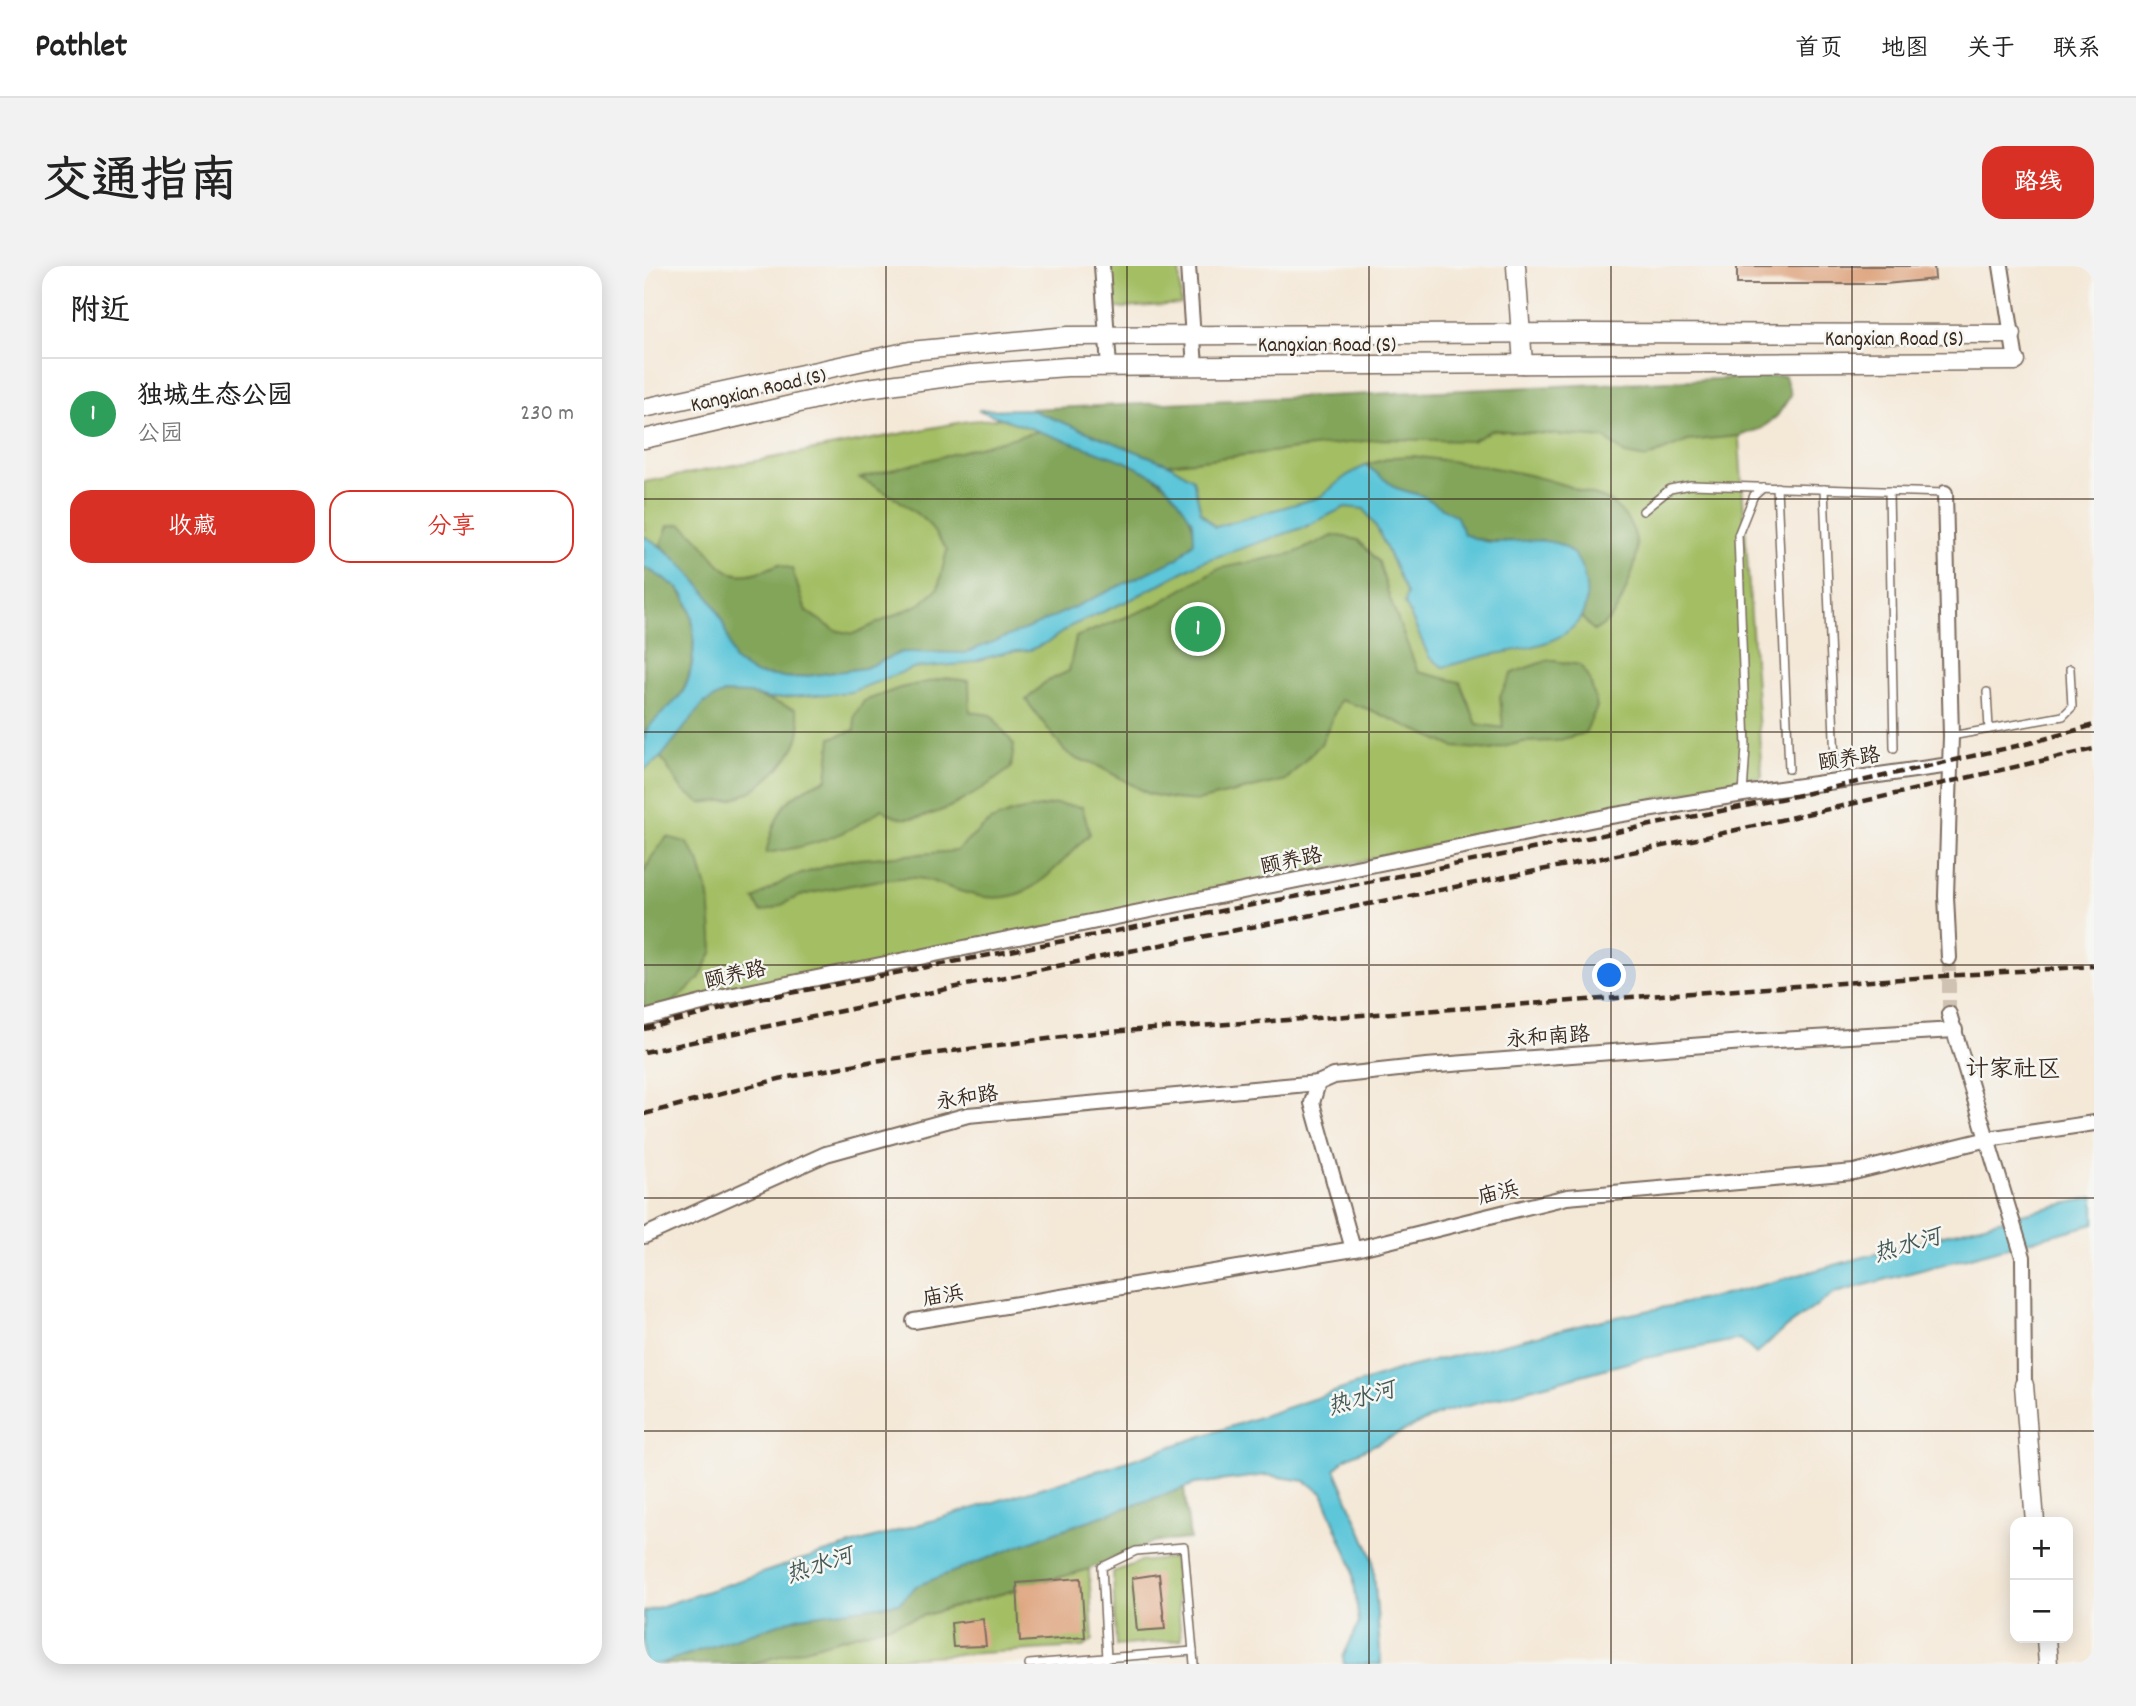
<!DOCTYPE html>
<html lang="zh">
<meta charset="utf-8">
<style>
:root{--surface:#fff;--page:#f2f2f2;--text:#222;--muted:#767676;--line:#e0e0e0;--accent:#d93025}
body{margin:0;font-family:Dekko,"LXGW WenKai TC",sans-serif;background:var(--page);color:var(--text)}
.controls{position:absolute;right:21px;bottom:21px;display:grid;overflow:hidden;border-radius:14px;box-shadow:0 4px 18px #0003}
.controls button{width:63px;height:63px;display:grid;place-items:center;padding:0;border:0;border-bottom:2px solid var(--line);background:var(--surface);color:var(--text);font:35px sans-serif}
.you{position:absolute;left:966px;top:710px;width:24px;height:24px;margin:-18px;border:5px solid #fff;border-radius:50%;background:#1a73e8;box-shadow:0 0 0 10px #1a73e833}
.badge{display:grid;place-items:center;width:46px;height:46px;border-radius:50%;background:var(--accent);color:#fff;font-size:23px;font-weight:700}
.pin{position:absolute;translate:-50% -50%;border:4px solid #fff;box-shadow:0 2px 7px #0006}
.list{margin:0;padding:0;list-style:none}
h2{display:flex;justify-content:space-between;align-items:center;height:91px;margin:0;padding:0 28px;font-size:30px}
h2 small{font-size:23px;font-weight:400;color:var(--muted)}
.list li{display:grid;grid-template-columns:46px 1fr auto;gap:21px;align-items:center;box-sizing:border-box;height:112px;padding:0 28px;border-top:2px solid var(--line)}
.list b{display:block;font-size:26px;white-space:nowrap}
.list p{margin:0;font-size:23px;white-space:nowrap;color:var(--muted)}
.list em{font-size:23px;font-style:normal;color:var(--muted)}
.actions{display:flex;gap:14px;padding:21px 28px}
.actions a{flex:1;padding:16px 0;border:2px solid var(--accent);border-radius:21px;text-align:center;font-size:24px;color:var(--accent)}
.actions .main{background:var(--accent);color:#fff}
.map{position:relative;flex:none;width:1450px;height:1398px;overflow:hidden;border-radius:21px}
header{display:flex;align-items:center;gap:42px;box-sizing:border-box;height:98px;padding:0 35px;background:var(--surface);border-bottom:2px solid var(--line)}
header strong{font-size:33px}
nav{display:flex;gap:38px;margin-inline-start:auto;font-size:24px}
.intro{display:flex;align-items:center;justify-content:space-between;box-sizing:border-box;height:168px;padding:0 42px}
h1{margin:0;font-size:49px}
.button{padding:18px 32px;border-radius:21px;background:var(--accent);color:#fff;font-size:24px;font-weight:700}
main{display:flex;gap:42px;padding:0 42px}
aside{flex:1;background:var(--surface);border-radius:21px;box-shadow:0 4px 18px #0003}
.map>svg:first-child{display:block}
</style>
<header>
<strong>Pathlet</strong>
<nav><a>首页</a><a>地图</a><a>关于</a><a>联系</a></nav>
</header>
<div class="intro"><h1>交通指南</h1><a class="button">路线</a></div>
<main>
<aside>
<h2>附近<small></small></h2>
<ul class="list">
<li><span class="badge" style="background:#2e9e5b">1</span><div><b>独城生态公园</b><p>公园</p></div><em>230 m</em></li>
</ul>
<div class="actions"><a class="main">收藏</a><a>分享</a></div>
</aside>
<div class="map">
<svg width="1450" height="1398" viewBox="0 0 1450 1398">
<rect width="100%" height="100%" fill="#f6f6f2"/>
<filter id="ink" filterUnits="userSpaceOnUse"><feTurbulence type="fractalNoise" baseFrequency=".0143" numOctaves="2"/><feDisplacementMap in="SourceGraphic" scale="14" xChannelSelector="R" yChannelSelector="G"/><feConvolveMatrix kernelMatrix="1 2 1 2 8 2 1 2 1" color-interpolation-filters="sRGB"/></filter>
<filter id="wash" filterUnits="userSpaceOnUse"><feTurbulence type="fractalNoise" baseFrequency=".00686" numOctaves="4" result="noise"/><feDisplacementMap in="SourceGraphic" scale="28" xChannelSelector="R" yChannelSelector="G"/><feGaussianBlur stdDeviation="1.57" result="paint"/><feColorMatrix in="noise" values="0 0 0 0 0 0 0 0 0 0 0 0 0 0 0 0 0 1.4 0 .05"/><feComposite in="paint" operator="in"/></filter>
<g filter="url(#wash)">
<rect width="100%" height="100%" fill="#f4e8d7"/>
<g fill="#a3be64" stroke="#6f7441" stroke-width="2">
<path d="M 461,0 L 535,0 L 537,38 L 464,43 Z"/>
<path d="M 451,146 L 570,170 L 1094,159 L 1118,510 L 384,666 L 0,755 L 0,216 L 324,155 Z"/>
<path d="M 530,1292 L 537,1374 L 472,1380 L 469,1306 L 496,1296 Z"/>
<path d="M 445,1303 L 449,1374 L 439,1381 L 152,1398 L 107,1398 Z"/>
</g>
<g fill="#82a55a" stroke="#5e683c" stroke-width="2">
<path d="M 1141,110 L 1147,129 L 1133,150 L 1118,162 L 1095,170 L 1044,175 L 1002,192 L 981,188 L 961,172 L 848,164 L 828,175 L 738,173 L 524,198 L 385,143 Z"/>
<path d="M 395,165 C 452,185 546,203 551,275 L 533,293 L 393,359 L 321,387 L 258,386 L 221,402 L 149,412 L 111,408 L 89,394 L 76,349 L 48,311 L 17,279 L 24,260 L 37,258 C 79,287 71,328 135,298 L 148,303 L 162,345 L 191,364 L 209,368 L 276,338 L 294,322 L 303,284 L 282,255 L 253,233 L 216,212 Z"/>
<path d="M 769,190 C 828,198 887,205 943,227 C 951,230 962,232 968,237 C 990,255 998,277 989,304 C 981,327 974,353 950,365 L 938,352 C 943,336 943,320 938,304 C 921,255 860,287 822,269 C 805,261 795,239 778,230 C 770,226 760,226 752,222 C 741,216 732,206 722,199 L 750,191 Z"/>
<path d="M 691,269 L 714,274 L 735,296 L 746,333 L 774,406 L 816,416 L 833,458 L 859,462 L 856,430 L 868,407 L 904,394 L 936,399 L 946,414 L 953,441 L 941,467 L 912,475 L 879,476 L 847,484 L 810,481 L 724,443 L 696,434 L 677,478 L 642,514 L 553,535 L 530,533 L 505,528 L 447,496 L 434,494 L 420,484 L 382,434 L 400,417 L 425,405 L 432,371 L 510,340 L 573,303 L 650,287 Z"/>
<path d="M 0,301 C 6,304 33,320 36,325 C 55,348 52,399 39,424 C 30,442 11,452 0,469 Z"/>
<path d="M 302,412 L 325,415 L 326,446 L 347,449 L 370,479 L 367,502 C 339,523 294,555 258,552 C 251,552 244,547 238,543 C 202,570 166,581 122,587 C 133,544 140,529 183,513 L 187,472 L 211,464 L 210,450 L 220,435 L 256,422 Z"/>
<path d="M 80,427 L 106,428 L 151,443 C 155,452 157,459 155,469 C 148,495 115,525 90,533 C 80,536 67,535 57,537 L 38,524 L 17,491 L 60,436 Z"/>
<path d="M 412,538 L 438,541 L 446,568 C 404,607 383,647 319,626 C 298,620 280,609 257,612 C 232,614 207,619 183,624 C 173,626 160,628 151,632 C 137,638 134,643 117,646 L 110,633 L 145,612 L 203,594 L 312,585 L 346,555 L 370,546 Z"/>
<path d="M 23,571 L 42,576 L 55,595 L 65,630 L 69,685 L 55,713 L 26,739 L 0,745 L 0,608 L 7,592 Z"/>
<path d="M 540,1222 L 546,1273 L 509,1276 L 445,1303 L 107,1398 L 15,1398 L 156,1351 L 255,1337 L 272,1320 L 411,1266 Z"/>
</g>
<g fill="#5dc6d9" stroke="#4c787c" stroke-width="2">
<path d="M 385,143 L 524,198 L 549,213 L 557,246 L 571,261 L 676,231 L 702,210 L 722,199 L 752,222 L 779,230 L 813,251 L 820,268 C 828,271 837,276 846,276 C 868,277 893,271 915,278 C 930,283 939,300 941,315 C 953,375 888,381 846,389 C 830,392 815,397 799,401 L 785,391 L 761,337 L 763,328 L 734,264 L 720,243 L 701,241 L 661,261 L 557,296 L 488,333 L 427,360 L 404,376 L 386,384 L 363,386 L 321,398 L 269,402 L 207,426 L 125,433 L 106,428 L 80,427 L 60,437 L 17,491 L 0,504 C 0,493 0,477 1,467 C 9,451 28,442 38,427 C 53,404 55,346 36,324 C 32,320 6,304 0,301 L 0,270 C 29,285 64,323 77,352 C 83,366 86,380 90,394 L 111,408 L 149,412 L 221,402 L 258,386 L 321,387 L 392,359 L 533,293 L 550,276 L 549,256 L 533,232 L 516,213 L 480,195 L 334,144 Z"/>
<path d="M 1450,931 L 1450,958 L 1191,1027 L 1142,1061 L 1112,1088 L 1096,1073 L 997,1093 L 798,1147 L 702,1192 L 691,1203 L 729,1293 L 737,1398 L 700,1398 L 699,1391 L 715,1357 L 708,1300 L 678,1227 L 661,1215 L 623,1209 L 551,1218 L 411,1266 L 272,1320 L 255,1337 L 156,1351 L 15,1398 L 0,1398 L 0,1346 L 160,1293 L 466,1201 L 761,1102 L 963,1053 L 1085,1028 L 1377,948 Z"/>
</g>
<g id="blocks">
<g fill="#dfa783">
<path d="M 1093,0 L 1290,0 L 1291,13 L 1241,18 L 1093,18 Z"/>
<path d="M 515,1308 L 521,1363 L 493,1365 L 488,1312 Z"/>
<path d="M 437,1312 L 441,1371 L 376,1376 L 373,1317 Z"/>
<path d="M 339,1353 L 342,1380 L 309,1381 L 307,1357 Z"/>
</g>
</g>
</g>
<g filter="url(#ink)">
<use href="#blocks" fill-opacity="0" stroke="#7c6c5f" stroke-width="2"/>
<g fill="none" stroke-linecap="round" stroke-linejoin="round">
<path stroke="#cfc2b2" stroke-width="14" stroke-dasharray="14 7" stroke-linecap="butt" d="M 1305,692 L 1305,748"/>
<g stroke="#7c6c5f" stroke-width="10">
<g id="service">
<path d="M 1133,221 L 1145,503"/>
<path d="M 1180,223 L 1191,496"/>
<path d="M 1245,225 L 1250,482"/>
<path d="M 999,245 L 1026,223 L 1047,219 L 1301,227"/>
<path d="M 1343,426 L 1345,463"/>
<path d="M 1307,470 L 1419,450 L 1428,441 L 1426,403"/>
<path d="M 1099,528 L 1102,481 L 1094,269 L 1110,229 L 1119,221"/>
<path d="M 463,1393 L 458,1301 L 492,1285 L 540,1281 L 550,1398"/>
<path d="M 385,1398 L 549,1385"/>
</g>
</g>
<g stroke="#7c6c5f" stroke-width="18">
<g id="minor">
<path d="M 458,0 L 465,101"/>
<path d="M 544,0 L 551,101"/>
<path d="M 1357,0 L 1372,95"/>
<path d="M 1301,227 L 1307,470 L 1302,630 L 1305,692"/>
<path d="M 1305,748 L 1379,991 L 1380,1119"/>
<path d="M 0,752 L 85,730 L 966,550 L 1099,528 L 1306,499"/>
<path d="M 0,970 L 182,888 L 324,849 L 674,817"/>
<path d="M 709,983 L 668,837 L 674,817 L 690,810 L 782,800 L 1100,776 L 1311,764"/>
<path d="M 270,1055 L 716,982 L 923,931 L 1210,906 L 1344,873 L 1450,857"/>
</g>
</g>
<g stroke="#7c6c5f" stroke-width="21">
<g id="tertiary">
<path d="M 872,0 L 879,98"/>
<path d="M 0,142 L 266,85 L 424,70 L 934,67 L 1368,68"/>
<path d="M 0,173 L 216,123 L 327,108 L 423,101 L 1372,95"/>
<path d="M 1380,1119 L 1391,1256"/>
<path d="M 1402,1372 L 1404,1398"/>
</g>
</g>
<use href="#service" stroke="#fff" stroke-width="7"/>
<use href="#minor" stroke="#fff" stroke-width="14"/>
<use href="#tertiary" stroke="#fff" stroke-width="18"/>
<g stroke="#3b2a1e" stroke-width="4.5" stroke-dasharray="10 5" stroke-linecap="butt">
<path d="M 0,763 L 120,732 L 650,631 L 1151,530 L 1386,477 L 1450,459"/>
<path d="M 0,786 L 481,686 L 1039,576 L 1450,483"/>
<path d="M 0,848 L 139,812 L 230,795 L 450,767 L 1450,700"/>
</g>
</g>
</g>
<path fill="none" stroke="#3b2a1e" stroke-width="2" stroke-opacity="0.55" d="M 242,0 L 242,1398M 483,0 L 483,1398M 725,0 L 725,1398M 967,0 L 967,1398M 1208,0 L 1208,1398M 0,233 L 1450,233M 0,466 L 1450,466M 0,699 L 1450,699M 0,932 L 1450,932M 0,1165 L 1450,1165"/>
<g text-anchor="middle" stroke-width="5" stroke-linejoin="round" paint-order="stroke">
<g font-size="21" fill="#3b2a1e" stroke="#f6f6f2">
<text x="1250" y="79">Kangxian Road (S)</text>
<text x="683" y="85">Kangxian Road (S)</text>
<text transform="translate(114 123) rotate(-13)" y="7">Kangxian Road (S)</text>
<text transform="translate(1205 492) rotate(-8)" y="7">颐养路</text>
<text transform="translate(647 594) rotate(-12)" y="7">颐养路</text>
<text transform="translate(91 708) rotate(-13)" y="7">颐养路</text>
<text transform="translate(904 770) rotate(-4)" y="7">永和南路</text>
<text transform="translate(323 831) rotate(-9)" y="7">永和路</text>
<text transform="translate(854 926) rotate(-14)" y="7">庙浜</text>
<text transform="translate(299 1029) rotate(-9)" y="7">庙浜</text>
</g>
<g font-size="23" font-style="italic" fill="#455956" stroke="#f6f6f2">
<text transform="translate(1263 978) rotate(-16)" y="8">热水河</text>
<text transform="translate(717 1131) rotate(-16)" y="8">热水河</text>
<text transform="translate(175 1298) rotate(-18)" y="8">热水河</text>
</g>
<g font-size="24" fill="#3b2a1e" stroke="#f6f6f2">
<text x="1369" y="810">计家社区</text>
</g>
</g>
</svg>
<div class="controls">
<button>+</button>
<button>−</button>
</div>
<div class="you"></div>
<div class="pin badge" style="left:554px;top:363px;background:#2e9e5b">1</div>
</div>
</main>
